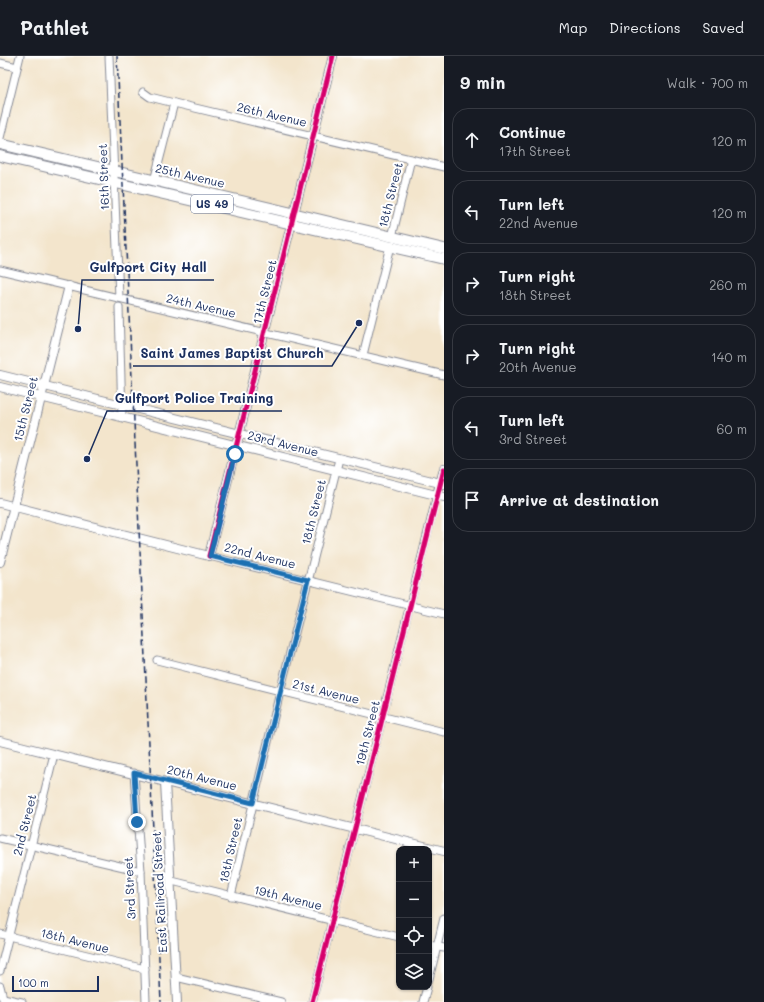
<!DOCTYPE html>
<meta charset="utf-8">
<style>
:root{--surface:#171b24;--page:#20242c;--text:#f1f3f6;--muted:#9ea1a6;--line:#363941}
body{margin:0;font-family:Mali,sans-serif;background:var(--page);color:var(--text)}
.controls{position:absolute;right:12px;bottom:12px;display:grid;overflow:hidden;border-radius:8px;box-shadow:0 1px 3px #0004}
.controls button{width:36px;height:36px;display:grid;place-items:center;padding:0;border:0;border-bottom:1px solid var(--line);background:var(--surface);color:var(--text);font:20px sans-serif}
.scale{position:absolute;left:12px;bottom:10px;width:87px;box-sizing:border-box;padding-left:4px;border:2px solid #1b2f5e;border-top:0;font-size:11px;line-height:14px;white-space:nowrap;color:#1b2f5e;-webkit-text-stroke:3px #fff;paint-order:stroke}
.stop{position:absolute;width:12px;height:12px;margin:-9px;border:3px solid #1f6fb2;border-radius:50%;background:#fff}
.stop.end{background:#1f6fb2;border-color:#fff;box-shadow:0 1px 4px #0008}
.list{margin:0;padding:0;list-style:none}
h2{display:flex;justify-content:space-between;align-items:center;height:52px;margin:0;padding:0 16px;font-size:17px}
h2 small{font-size:13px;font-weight:400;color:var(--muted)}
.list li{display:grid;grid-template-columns:26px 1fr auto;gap:12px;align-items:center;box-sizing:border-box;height:64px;margin:0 8px 8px;padding:0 8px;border:1px solid var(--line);border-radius:16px}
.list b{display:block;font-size:15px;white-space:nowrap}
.list p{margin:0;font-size:13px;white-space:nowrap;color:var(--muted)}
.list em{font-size:13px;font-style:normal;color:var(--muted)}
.icon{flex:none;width:22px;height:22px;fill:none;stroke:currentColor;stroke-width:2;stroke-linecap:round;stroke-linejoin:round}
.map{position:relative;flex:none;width:444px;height:946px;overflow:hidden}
header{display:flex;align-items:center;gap:24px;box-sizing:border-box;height:56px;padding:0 20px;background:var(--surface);border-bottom:1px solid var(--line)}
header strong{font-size:19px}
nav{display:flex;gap:22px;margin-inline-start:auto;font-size:14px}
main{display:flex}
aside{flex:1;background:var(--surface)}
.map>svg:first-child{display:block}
</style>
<header>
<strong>Pathlet</strong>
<nav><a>Map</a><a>Directions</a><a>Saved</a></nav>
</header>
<main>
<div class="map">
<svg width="444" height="946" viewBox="0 0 444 946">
<rect width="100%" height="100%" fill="#fff"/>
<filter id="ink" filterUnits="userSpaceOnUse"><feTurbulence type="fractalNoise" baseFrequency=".025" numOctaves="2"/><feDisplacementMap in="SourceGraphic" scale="8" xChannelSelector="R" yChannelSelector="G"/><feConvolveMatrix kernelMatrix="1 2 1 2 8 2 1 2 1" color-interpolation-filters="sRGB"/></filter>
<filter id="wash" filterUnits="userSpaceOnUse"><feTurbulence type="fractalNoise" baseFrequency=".012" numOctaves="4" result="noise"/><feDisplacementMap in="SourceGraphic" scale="16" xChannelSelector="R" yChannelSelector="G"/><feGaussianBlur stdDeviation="0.9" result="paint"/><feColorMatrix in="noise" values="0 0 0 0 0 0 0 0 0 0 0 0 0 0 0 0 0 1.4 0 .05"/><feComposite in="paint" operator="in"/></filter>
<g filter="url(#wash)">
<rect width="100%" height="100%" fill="#f3e5cc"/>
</g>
<g filter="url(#ink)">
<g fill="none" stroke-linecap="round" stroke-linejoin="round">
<g stroke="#878a95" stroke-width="9">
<g id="minor">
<path d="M 109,0 L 119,241"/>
<path d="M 0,7 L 17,11"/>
<path d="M 143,36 L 150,41 L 174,47 L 444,111"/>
<path d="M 0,82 L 20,0"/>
<path d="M 154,125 L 174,47"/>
<path d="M 392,181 L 411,103"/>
<path d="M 0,214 L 444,319"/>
<path d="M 119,251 L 122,361"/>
<path d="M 363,299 L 390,190"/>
<path d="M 209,500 L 444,558"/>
<path d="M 157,604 L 444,676"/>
<path d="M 134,717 L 141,815 L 146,946"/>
<path d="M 0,782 L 141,815"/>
<path d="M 172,825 L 399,881"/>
<path d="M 231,840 L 280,636 L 339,403"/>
<path d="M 0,878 L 145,913"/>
<path d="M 429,889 L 444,892"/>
<path d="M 0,915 L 54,698"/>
<path d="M 176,921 L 281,946"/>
<path d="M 429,923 L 444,862"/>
<path d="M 0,930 L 4,946"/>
<path d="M 3,942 L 22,946"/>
<path d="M 312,946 L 437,439"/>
<path d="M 423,946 L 427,931"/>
</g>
</g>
<g stroke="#878a95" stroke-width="10">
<g id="tertiary">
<path d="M 0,319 L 444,428"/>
<path d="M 0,331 L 444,441"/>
<path d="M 437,439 L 444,413"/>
<path d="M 0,447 L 209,500 L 333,0"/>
<path d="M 0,506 L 69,230"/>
<path d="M 0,685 L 444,795"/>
<path d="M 165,726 L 177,946"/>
</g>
</g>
<g stroke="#878a95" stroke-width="12">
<g id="primary">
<path d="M 0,88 L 444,193"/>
<path d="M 0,100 L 444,203"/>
</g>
</g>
<use href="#minor" stroke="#fff" stroke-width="7"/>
<use href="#tertiary" stroke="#fff" stroke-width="8"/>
<use href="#primary" stroke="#fff" stroke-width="10"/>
<path stroke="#1b2f5e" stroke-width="1.5" stroke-dasharray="6 3" stroke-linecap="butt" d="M 117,0 L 161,946"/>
<g stroke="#fff" stroke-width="8">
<g id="cycleway">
<path d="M 209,500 L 333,0"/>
<path d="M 312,946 L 444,413"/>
</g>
</g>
<use href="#cycleway" stroke="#d6006c" stroke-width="5"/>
</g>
</g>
<g fill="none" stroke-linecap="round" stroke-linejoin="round" filter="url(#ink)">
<path stroke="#1f6fb2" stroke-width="5" d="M 137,766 L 134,717 L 253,747 L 308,524 L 210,500 L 235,398"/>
</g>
<g text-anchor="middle" stroke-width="4" stroke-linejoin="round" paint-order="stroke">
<rect fill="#fff" stroke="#5f6d8e" stroke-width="1" x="191" y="139" width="42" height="18" rx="3"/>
<g font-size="11" font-weight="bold" fill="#1b2f5e">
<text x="212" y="152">US 49</text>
</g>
<g font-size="12" fill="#1b2f5e" stroke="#fff">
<text transform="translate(272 59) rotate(13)" y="4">26th Avenue</text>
<text transform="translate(190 120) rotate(13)" y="4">25th Avenue</text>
<text transform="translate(104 121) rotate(-92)" y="4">16th Street</text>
<text transform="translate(391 139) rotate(-76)" y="4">18th Street</text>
<text transform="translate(265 236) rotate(-76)" y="4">17th Street</text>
<text transform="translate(201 250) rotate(13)" y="4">24th Avenue</text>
<text transform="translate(26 353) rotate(-76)" y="4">15th Street</text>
<text transform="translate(283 388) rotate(14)" y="4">23rd Avenue</text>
<text transform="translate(314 456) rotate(-76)" y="4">18th Street</text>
<text transform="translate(260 500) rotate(14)" y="4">22nd Avenue</text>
<text transform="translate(326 636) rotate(14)" y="4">21st Avenue</text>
<text transform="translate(368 677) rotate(-76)" y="4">19th Street</text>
<text transform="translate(202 722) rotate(14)" y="4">20th Avenue</text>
<text transform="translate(25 769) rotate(-76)" y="4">2nd Street</text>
<text transform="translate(231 794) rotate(-77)" y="4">18th Street</text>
<text transform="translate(130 832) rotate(-93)" y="4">3rd Street</text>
<text transform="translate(160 836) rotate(-93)" y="4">East Railroad Street</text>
<text transform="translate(288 842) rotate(14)" y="4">19th Avenue</text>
<text transform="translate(75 885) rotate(14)" y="4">18th Avenue</text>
</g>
</g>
<path fill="none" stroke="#1b2f5e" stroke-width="1.5" d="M78 273L82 224H214M359 267L332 310H133M87 403L107 355H282"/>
<g fill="#1b2f5e" stroke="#fff" stroke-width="1.5">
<circle cx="78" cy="273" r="4"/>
<circle cx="359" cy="267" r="4"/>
<circle cx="87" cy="403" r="4"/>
</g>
<g font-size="13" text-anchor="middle" font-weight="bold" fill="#1b2f5e" stroke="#fff" stroke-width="4" stroke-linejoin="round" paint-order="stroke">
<text x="148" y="216">Gulfport City Hall</text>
<text x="232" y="302">Saint James Baptist Church</text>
<text x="194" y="347">Gulfport Police Training</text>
</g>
</svg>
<div class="controls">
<button>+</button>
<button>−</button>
<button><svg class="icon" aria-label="locate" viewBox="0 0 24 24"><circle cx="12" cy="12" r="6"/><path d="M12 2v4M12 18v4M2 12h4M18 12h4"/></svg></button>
<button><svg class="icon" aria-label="layers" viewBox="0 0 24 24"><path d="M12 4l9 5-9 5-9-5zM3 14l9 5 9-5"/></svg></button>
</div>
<div class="scale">100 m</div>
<div class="stop" style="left:235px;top:398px"></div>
<div class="stop end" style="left:137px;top:766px"></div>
</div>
<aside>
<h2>9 min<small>Walk · 700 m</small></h2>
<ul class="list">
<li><svg class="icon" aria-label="ahead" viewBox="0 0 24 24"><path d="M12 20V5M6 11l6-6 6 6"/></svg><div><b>Continue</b><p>17th Street</p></div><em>120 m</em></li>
<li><svg class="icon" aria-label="left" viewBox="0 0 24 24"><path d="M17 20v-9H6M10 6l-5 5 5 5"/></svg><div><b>Turn left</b><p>22nd Avenue</p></div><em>120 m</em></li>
<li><svg class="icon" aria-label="right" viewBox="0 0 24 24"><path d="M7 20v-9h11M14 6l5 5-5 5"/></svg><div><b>Turn right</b><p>18th Street</p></div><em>260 m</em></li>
<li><svg class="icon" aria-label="right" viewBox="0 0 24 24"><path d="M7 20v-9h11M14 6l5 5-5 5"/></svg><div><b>Turn right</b><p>20th Avenue</p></div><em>140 m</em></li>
<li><svg class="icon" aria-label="left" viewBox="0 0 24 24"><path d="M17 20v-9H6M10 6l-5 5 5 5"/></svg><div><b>Turn left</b><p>3rd Street</p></div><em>60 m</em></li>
<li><svg class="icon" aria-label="arrive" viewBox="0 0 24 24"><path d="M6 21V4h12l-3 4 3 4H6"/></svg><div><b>Arrive at destination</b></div></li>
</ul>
</aside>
</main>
